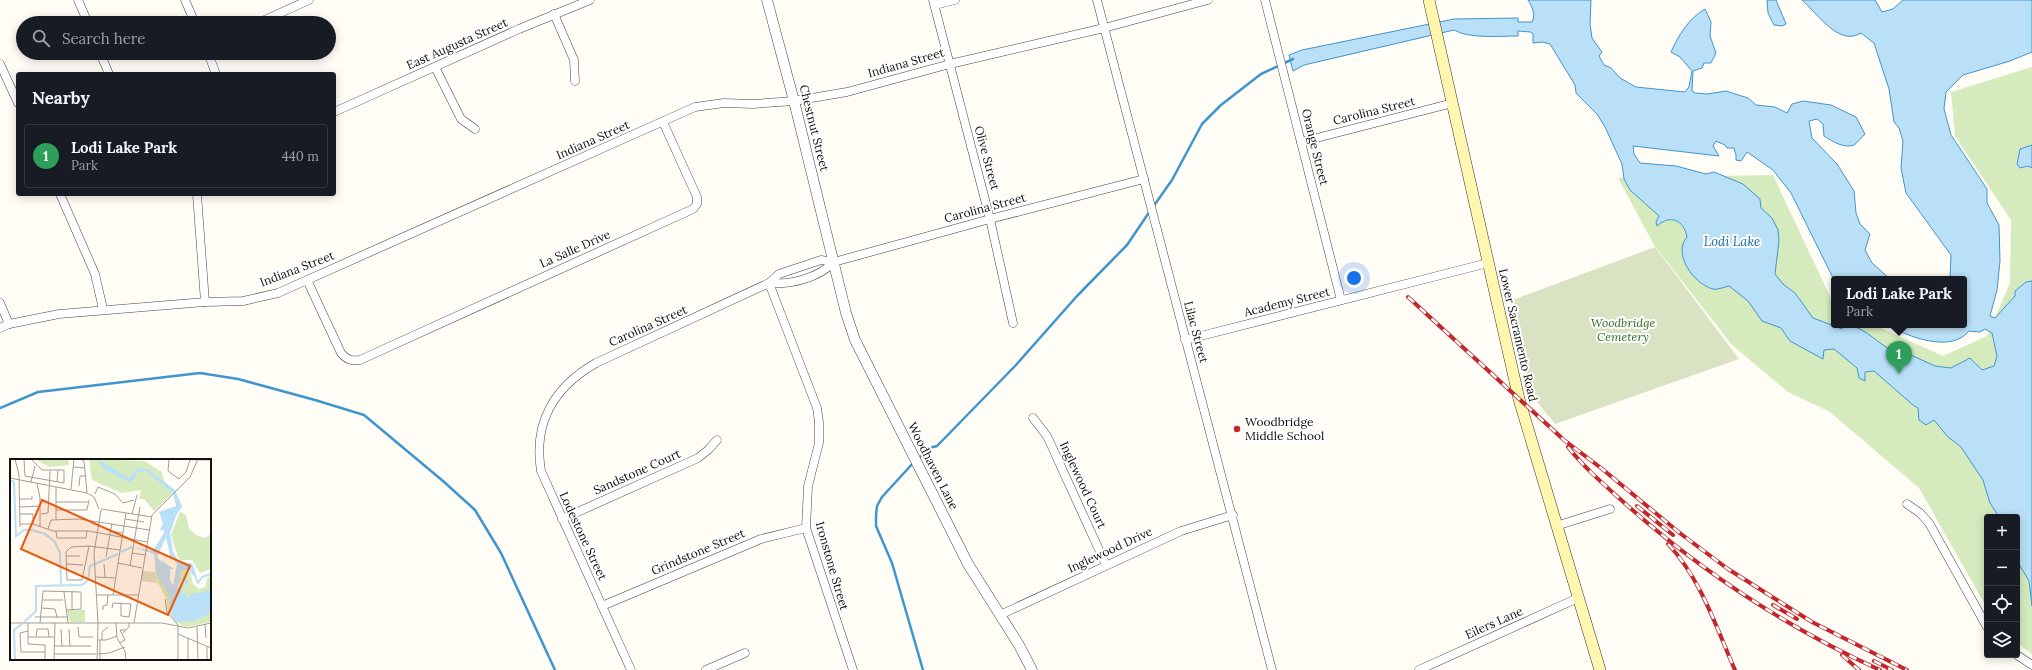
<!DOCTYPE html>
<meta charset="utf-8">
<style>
:root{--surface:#171b24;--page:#20242c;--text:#f1f3f6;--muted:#9ea1a6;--line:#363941;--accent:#b45309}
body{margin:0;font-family:Lora,serif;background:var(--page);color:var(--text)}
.controls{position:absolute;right:12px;bottom:12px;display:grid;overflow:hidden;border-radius:4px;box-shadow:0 2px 10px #0003}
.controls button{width:36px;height:36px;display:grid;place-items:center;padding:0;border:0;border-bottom:1px solid var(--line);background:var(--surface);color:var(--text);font:20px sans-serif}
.you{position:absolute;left:1354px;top:278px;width:14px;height:14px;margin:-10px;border:3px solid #fff;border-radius:50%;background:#1a73e8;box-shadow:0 0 0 6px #1a73e833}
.badge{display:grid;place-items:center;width:26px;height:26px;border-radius:50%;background:var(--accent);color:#fff;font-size:13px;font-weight:700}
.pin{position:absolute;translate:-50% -33px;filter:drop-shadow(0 1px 2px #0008)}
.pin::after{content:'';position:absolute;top:21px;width:14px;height:12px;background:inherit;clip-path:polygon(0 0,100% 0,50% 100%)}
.popup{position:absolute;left:1831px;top:276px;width:136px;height:52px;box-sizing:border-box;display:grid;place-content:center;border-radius:4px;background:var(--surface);filter:drop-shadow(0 1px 3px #0005);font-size:13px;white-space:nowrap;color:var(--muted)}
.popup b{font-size:15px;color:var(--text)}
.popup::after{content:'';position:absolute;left:50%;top:100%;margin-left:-8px;border:8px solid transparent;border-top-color:var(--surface)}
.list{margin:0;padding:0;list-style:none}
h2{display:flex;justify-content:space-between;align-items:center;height:52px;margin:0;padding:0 16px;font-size:17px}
h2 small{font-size:13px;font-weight:400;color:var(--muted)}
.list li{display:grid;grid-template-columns:26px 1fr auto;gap:12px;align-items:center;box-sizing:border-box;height:64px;margin:0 8px 8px;padding:0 8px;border:1px solid var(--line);border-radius:4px}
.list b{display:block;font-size:15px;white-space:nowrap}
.list p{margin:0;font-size:13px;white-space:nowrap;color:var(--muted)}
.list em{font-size:13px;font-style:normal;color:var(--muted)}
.icon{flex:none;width:22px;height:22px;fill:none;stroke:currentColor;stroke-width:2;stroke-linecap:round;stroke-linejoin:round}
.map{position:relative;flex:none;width:2032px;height:670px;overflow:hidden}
.search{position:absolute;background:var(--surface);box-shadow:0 2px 10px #0003;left:16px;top:16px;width:320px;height:44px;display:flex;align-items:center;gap:10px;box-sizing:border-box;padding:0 14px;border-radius:22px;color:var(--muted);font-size:15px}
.panel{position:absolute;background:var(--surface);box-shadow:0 2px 10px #0003;left:16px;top:72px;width:320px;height:124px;border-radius:4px}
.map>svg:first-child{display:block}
</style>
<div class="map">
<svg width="2032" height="670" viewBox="0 0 2032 670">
<rect width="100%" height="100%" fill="#fffdf5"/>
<path fill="#d5ebbd" d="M 2032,67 L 2032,654 L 2017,643 L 2017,517 L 1987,517 L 1987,608 L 1919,488 L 1830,412 L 1788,392 L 1732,345 L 1654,245 L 1618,178 L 1773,175 L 1834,305 L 1834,325 L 1874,325 L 1943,356 L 1987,336 L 2010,283 L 2011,220 L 1955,136 L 1951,92 Z"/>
<path fill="#d9e3c4" d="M 1655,247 L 1739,359 L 1555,424 L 1532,396 L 1510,301 Z"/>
<g fill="#b9e0f7" stroke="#3f96cf">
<path d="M 1528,0 L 1591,0 L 1590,24 L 1592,38 L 1602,52 L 1599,56 L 1604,65 L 1611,68 L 1620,78 L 1636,87 L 1685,92 L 1689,87 L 1692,71 L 1680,57 L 1671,52 C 1678,36 1689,18 1705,9 L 1711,22 L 1710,36 L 1716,53 L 1711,63 L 1704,63 L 1702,68 L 1693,71 L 1692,91 L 1695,93 L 1707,94 L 1726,91 L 1748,98 L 1756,105 L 1775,107 L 1787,113 L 1792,104 L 1803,101 L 1831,105 L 1856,117 L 1865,134 C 1862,137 1857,143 1854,145 C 1844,149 1832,141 1824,136 L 1823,124 L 1817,119 L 1809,121 L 1812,138 L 1837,164 L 1854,191 L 1856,213 L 1860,224 L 1870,234 L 1865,250 L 1872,263 L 1890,279 L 1834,280 L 1791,193 L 1773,170 L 1747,152 L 1741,161 L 1736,160 L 1736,155 L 1734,148 L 1727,148 L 1725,145 L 1716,141 L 1713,146 L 1719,156 L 1633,146 L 1634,154 L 1640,163 L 1676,166 L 1706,174 L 1714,172 L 1743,184 L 1760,199 L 1761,208 L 1772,218 L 1778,230 L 1779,241 L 1775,274 L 1783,284 L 1795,293 L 1813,318 L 1842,329 L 1844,325 C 1861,325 1872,338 1886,347 C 1892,351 1899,354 1906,357 L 1911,355 L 1935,366 L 1951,368 L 1970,358 L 1982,370 L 1994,366 L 1997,356 L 1992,333 L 1985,329 L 1980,332 L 1969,331 C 1950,354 1908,336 1886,325 L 1964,325 L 1964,279 L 1950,279 L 1951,255 L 1906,193 L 1901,168 L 1903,141 L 1899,128 L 1894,122 L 1889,89 L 1874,43 L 1861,33 C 1839,47 1817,13 1802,0 L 1875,0 L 1882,12 L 1893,9 L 1903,0 L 2032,0 L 2032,52 L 2010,61 L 1963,75 L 1946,92 L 1944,109 L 1951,135 L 1987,189 L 1987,203 L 1999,225 L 2000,261 L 1997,290 L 1990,316 L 1995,318 L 2015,296 L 2015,291 L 2026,282 L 2032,281 L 2032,606 L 2029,581 L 2017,561 L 2017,517 L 1999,517 L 1990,503 L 1983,480 L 1961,447 L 1947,436 L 1934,420 L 1926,425 L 1919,420 L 1918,408 L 1913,405 L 1874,371 L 1865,372 L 1865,381 L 1859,378 L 1857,368 L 1834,349 L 1824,350 L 1823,359 L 1790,341 L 1781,328 L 1762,321 L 1748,301 L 1729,286 C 1724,287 1718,290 1713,289 C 1694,284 1672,254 1687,237 C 1684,220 1670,214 1657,226 L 1656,222 L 1659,216 L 1630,190 L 1624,179 L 1622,164 L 1605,127 L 1597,114 L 1576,93 L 1575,85 L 1550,44 L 1542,42 L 1533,43 L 1533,34 L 1531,32 L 1518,31 L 1518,36 C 1500,36 1469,39 1454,30 L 1304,65 L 1293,71 L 1289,55 L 1302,50 L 1454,19 L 1518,18 L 1518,22 L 1532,22 C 1536,14 1532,7 1528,0 Z"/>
<path d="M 1767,0 L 1776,0 L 1786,24 L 1782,26 L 1774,25 L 1768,13 Z"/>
<path d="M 2032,145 L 2032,168 L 2028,166 L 2020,168 L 2017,164 L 2020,149 Z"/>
</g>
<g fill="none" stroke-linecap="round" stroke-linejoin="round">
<g stroke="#3f96cf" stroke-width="2.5">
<path d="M 1153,207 L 1172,180 L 1202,124 L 1221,105 L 1261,74 L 1293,59"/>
<path d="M 0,408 L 38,392 L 200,373 L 238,379 L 315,400 L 364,415 L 443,481 L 475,510 L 501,553 L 555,670"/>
<path d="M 918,459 L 929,448 L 937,446 L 1016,365 L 1077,296 L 1127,245 L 1150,211"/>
<path d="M 914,462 L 882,497 L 877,506 L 876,516 L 876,526 L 892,563 L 923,670"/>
</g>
<g stroke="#444" stroke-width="9">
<g id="minor">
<path d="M 78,0 L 88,23"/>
<path d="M 185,0 L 195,23"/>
<path d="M 933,0 L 990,219 L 1013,323"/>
<path d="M 1097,0 L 1272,670"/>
<path d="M 1265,0 L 1341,300"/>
<path d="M 935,5 L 955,0"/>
<path d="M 554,14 L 574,60 L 575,81"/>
<path d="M 258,23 L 309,0"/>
<path d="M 100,53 L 109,74"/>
<path d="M 208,53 L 216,74"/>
<path d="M 0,64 L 18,103"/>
<path d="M 435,67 L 461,119 L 475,129"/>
<path d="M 334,112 L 519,29 L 590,0"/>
<path d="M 1301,142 L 1453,103"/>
<path d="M 60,194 L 95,274 L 103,309"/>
<path d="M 197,194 L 205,302"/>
<path d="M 307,280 L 341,353 C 347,360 351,361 360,360 L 693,209 L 697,204 L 697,197 L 663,122"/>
<path d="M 769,283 L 817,408 L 819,422 L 819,443 L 808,486 L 806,528 L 853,670"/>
<path d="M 769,283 C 791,285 818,278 834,262"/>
<path d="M 0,303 L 9,324"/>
<path d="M 0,328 L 9,324 L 59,314 L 205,302 L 243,301 L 278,293 L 695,107 L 724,103 L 753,104 L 794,101 L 847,92 L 950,64 L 1104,28 L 1208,0"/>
<path d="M 1185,340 L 1488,263"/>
<path d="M 1033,418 L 1047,436 L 1106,565"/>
<path d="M 1907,504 L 1920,513 L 1929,523 L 1987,627"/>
<path d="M 562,519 L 698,458 L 708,450 L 717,440"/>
<path d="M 1556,526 L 1610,509"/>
<path d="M 602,606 L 761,539 L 806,528"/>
<path d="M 1000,615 L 1181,531 L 1233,515"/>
<path d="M 2017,655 L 2032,665"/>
<path d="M 631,670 L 541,471 C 533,423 554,387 596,363 L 769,283 L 779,274 L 821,260 L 834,262 L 990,219 L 1144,179"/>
<path d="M 706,670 L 745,653"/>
<path d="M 1419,670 L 1578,598"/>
</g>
</g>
<g stroke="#444" stroke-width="11">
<path id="tertiary" d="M 767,0 L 794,101 L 846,313 L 855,340 L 968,564 L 1019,645 L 1032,670"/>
</g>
<g stroke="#333" stroke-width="12">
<path id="secondary" d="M 1429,0 L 1519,399 L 1600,670"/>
</g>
<use href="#minor" stroke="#fff" stroke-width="8"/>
<use href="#tertiary" stroke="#fff" stroke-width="10"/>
<use href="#secondary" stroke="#fff6b0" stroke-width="11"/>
<g stroke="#c4262e" stroke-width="4">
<g id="rail">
<path d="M 1408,297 L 1564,440 L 1601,468 L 1681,534 L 1728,569 L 1812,622 L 1907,670"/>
<path d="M 1568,447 C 1583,466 1601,482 1619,498 C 1696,568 1786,627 1880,670"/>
<path d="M 1637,506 L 1673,535"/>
<path d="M 1668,544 C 1701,579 1716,627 1735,670"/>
<path d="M 1773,605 L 1797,619"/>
<path d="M 1842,655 L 1859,670"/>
<path d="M 1874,661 L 1892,670"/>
</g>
</g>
<use href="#rail" stroke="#fff" stroke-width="2.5" stroke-dasharray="8" stroke-linecap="butt"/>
</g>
<circle fill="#c4262e" stroke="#fff" stroke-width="1.5" cx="1237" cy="429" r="4"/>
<g text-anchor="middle" stroke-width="4" stroke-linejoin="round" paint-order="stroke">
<g font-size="12" fill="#111" stroke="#fff">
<text transform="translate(457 44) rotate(-24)" y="4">East Augusta Street</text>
<text transform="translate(906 63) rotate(-16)" y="4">Indiana Street</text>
<text transform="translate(1374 111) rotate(-14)" y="4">Carolina Street</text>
<text transform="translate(814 128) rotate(76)" y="4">Chestnut Street</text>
<text transform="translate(593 140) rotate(-24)" y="4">Indiana Street</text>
<text transform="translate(1315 147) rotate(76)" y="4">Orange Street</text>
<text transform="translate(987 158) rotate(75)" y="4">Olive Street</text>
<text transform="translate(985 208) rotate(-15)" y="4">Carolina Street</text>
<text transform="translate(575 249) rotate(-24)" y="4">La Salle Drive</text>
<text transform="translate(297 269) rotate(-21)" y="4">Indiana Street</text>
<text transform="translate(1287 302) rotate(-14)" y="4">Academy Street</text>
<text transform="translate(648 326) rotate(-24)" y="4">Carolina Street</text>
<text transform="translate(1196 332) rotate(75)" y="4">Lilac Street</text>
<text transform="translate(1518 335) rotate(77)" y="4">Lower Sacramento Road</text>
<text transform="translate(933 466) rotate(63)" y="4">Woodhaven Lane</text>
<text transform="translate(637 472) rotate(-24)" y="4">Sandstone Court</text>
<text transform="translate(1083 485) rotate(65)" y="4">Inglewood Court</text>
<text transform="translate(583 536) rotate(65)" y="4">Lodestone Street</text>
<text transform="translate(1110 550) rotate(-25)" y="4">Inglewood Drive</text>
<text transform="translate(698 552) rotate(-23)" y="4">Grindstone Street</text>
<text transform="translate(832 566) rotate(74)" y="4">Ironstone Street</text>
<text transform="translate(1494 623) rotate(-24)" y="4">Eilers Lane</text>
</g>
<g font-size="12" font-style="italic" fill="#2f6b1f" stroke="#fff">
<text x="1623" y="327">Woodbridge<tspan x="1623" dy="14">Cemetery</tspan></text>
</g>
<g font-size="12" fill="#111" stroke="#fff" text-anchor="start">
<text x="1245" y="426">Woodbridge<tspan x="1245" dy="14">Middle School</tspan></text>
</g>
<g font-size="13" font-style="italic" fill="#1768a6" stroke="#fff">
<text x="1732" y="246">Lodi Lake</text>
</g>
</g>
<g transform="translate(10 459)">
<rect width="201" height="201" fill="#fffdf5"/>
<path d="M 25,0 L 58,0 L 59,6 L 39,8 ZM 79,0 L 134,2 L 152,13 L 155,26 L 163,34 L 144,52 L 134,40 L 129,40 L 131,31 L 111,34 L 82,21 ZM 170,53 L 176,56 L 179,70 L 186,76 L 195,79 L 201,75 L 201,110 L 190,114 L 182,101 L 170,101 L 168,98 L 161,76 ZM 144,107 L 156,111 L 156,123 L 162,130 L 169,127 L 171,111 L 180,112 L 183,125 L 189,130 L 195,128 L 198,118 L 201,118 L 201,163 L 176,168 L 166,163 L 158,152 L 156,139 L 147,122 ZM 60,151 L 75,151 L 75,163 L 60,163 L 57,152 Z" fill="#d5ebbd"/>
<path d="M 132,112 L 145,113 L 147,124 L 132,122 Z" fill="#d9e3c4"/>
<path d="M 87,0 L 119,19 L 128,9 L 138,10 L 165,31 L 172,47 L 166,57 L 160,74 L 163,93 L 169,103 L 182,104 L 186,115 L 182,116 L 180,111 L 171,111 L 170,122 L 167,129 L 175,126 L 174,119 L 177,118 L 178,125 L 173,128 L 171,135 L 177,134 L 177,140 L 181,135 L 201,131 L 201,154 L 183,162 L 167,163 L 162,157 L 159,135 L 147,117 L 144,95 L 124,88 L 143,92 L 155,72 L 150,71 L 153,64 L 149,53 L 166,47 L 163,34 L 136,12 L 128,13 L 122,22 L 119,23 L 94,10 ZM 156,78 L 161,101 L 163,99 L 167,105 L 163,127 L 160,121 L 160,110 L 164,110 L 153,103 L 156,97 L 152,103 L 147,98 Z" fill="#b9e0f7" fill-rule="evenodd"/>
<path fill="none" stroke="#b9e0f7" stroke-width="2" d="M 0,21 L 4,23 L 6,77 L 14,71 L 22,71 L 35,75 L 45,83 L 50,94 L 51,126M 111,93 L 122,88M 184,114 L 188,124 L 192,118 L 201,115M 14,163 L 26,152 L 26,127 L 72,126 L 78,121 L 80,107 L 108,95M 5,201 L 4,171 L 12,165"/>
<path fill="none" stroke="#a09f9a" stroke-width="1" d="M 5,0 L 9,16 L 10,68M 14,0 L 15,17 L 54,24 L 54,11 L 32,11 L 21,0M 70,0 L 74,2 L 77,34M 141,0 L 201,1M 159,1 L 158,12 L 169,20 L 176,13 L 180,1M 63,8 L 75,9M 0,19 L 77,34 L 84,38 L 89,50M 21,23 L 25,7M 47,23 L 48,11M 27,24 L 30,39 L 30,67M 69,27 L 70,17 L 76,17M 61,30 L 64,0M 85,35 L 88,28 L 105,35 L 113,44 L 124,41M 10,40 L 22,40 L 22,37M 46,43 L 78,43M 10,48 L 30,47M 91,50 L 142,58M 46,51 L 77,51 L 79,41M 10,55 L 23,55 L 23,65M 31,55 L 38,54 L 40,12M 122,55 L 127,36M 46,60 L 46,28M 115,60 L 134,63M 10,65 L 23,65 L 43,72 L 79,72 L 137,83M 38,70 L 41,61 L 69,60 L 139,71M 46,72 L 47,79 L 76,79 L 77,72M 100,72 L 113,74M 79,87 L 72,121 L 57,121 L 56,93 L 61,88 L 79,87 L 110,91M 122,94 L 135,96M 56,97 L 70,97M 96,98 L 102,64M 108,104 L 132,109M 57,105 L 73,106M 94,105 L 95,118M 120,107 L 130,48M 85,118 L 105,119M 54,133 L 58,164M 62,133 L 62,150M 86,136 L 128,136M 103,136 L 116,54M 155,140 L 157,153 L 168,166 L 168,201M 33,141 L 53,141M 32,149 L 45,150 L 47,158M 102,149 L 103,144 L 121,145 L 119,158 L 111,157 L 111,144M 93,151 L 93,147 L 97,146 L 98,136M 25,158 L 58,158M 0,164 L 152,164 L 178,169 L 201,164M 18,164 L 18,185 L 35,186 L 35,201M 30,164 L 33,132 L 71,133 L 71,150 L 56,151M 88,164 L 84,94 L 91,51M 106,164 L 107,179 L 115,192 L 116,201M 124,164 L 142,56 L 180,18 L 188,0M 195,165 L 196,179M 68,168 L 69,178 L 83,178M 187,168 L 188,201M 51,170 L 52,187M 59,170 L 60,187M 18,172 L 10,174 L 11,193 L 35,193M 113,174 L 119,168 L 119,164M 168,175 L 201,189M 26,177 L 27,170 L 38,170 L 39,178M 18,178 L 44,178M 88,181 L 96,181 L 107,177M 92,181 L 92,173 L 98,168M 109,184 L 115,181 L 110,171 L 116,171M 44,187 L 81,187M 197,188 L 197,201M 44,195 L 86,195M 88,195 L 99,194 L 115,188M 44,201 L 45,164M 87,201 L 88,164M 90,201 L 90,181M 178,201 L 178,179"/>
<path fill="#e8590c" fill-opacity="0.15" stroke="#e8590c" stroke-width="2" d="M 32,41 L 180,107 L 158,156 L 11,90 Z"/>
<rect width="201" height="201" fill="none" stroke="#111" stroke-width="2"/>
</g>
</svg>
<div class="controls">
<button>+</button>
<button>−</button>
<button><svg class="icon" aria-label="locate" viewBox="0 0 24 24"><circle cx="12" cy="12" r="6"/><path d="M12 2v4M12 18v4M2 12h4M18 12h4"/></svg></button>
<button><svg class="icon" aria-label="layers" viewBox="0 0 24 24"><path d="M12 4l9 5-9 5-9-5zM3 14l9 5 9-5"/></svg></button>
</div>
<div class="you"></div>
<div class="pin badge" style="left:1899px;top:374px;background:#2e9e5b">1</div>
<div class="popup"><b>Lodi Lake Park</b>Park</div>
<div class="search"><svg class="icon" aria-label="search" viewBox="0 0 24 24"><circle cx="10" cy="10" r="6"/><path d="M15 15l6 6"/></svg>Search here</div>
<section class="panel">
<h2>Nearby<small></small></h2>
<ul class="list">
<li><span class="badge" style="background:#2e9e5b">1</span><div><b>Lodi Lake Park</b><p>Park</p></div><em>440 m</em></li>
</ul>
</section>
</div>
